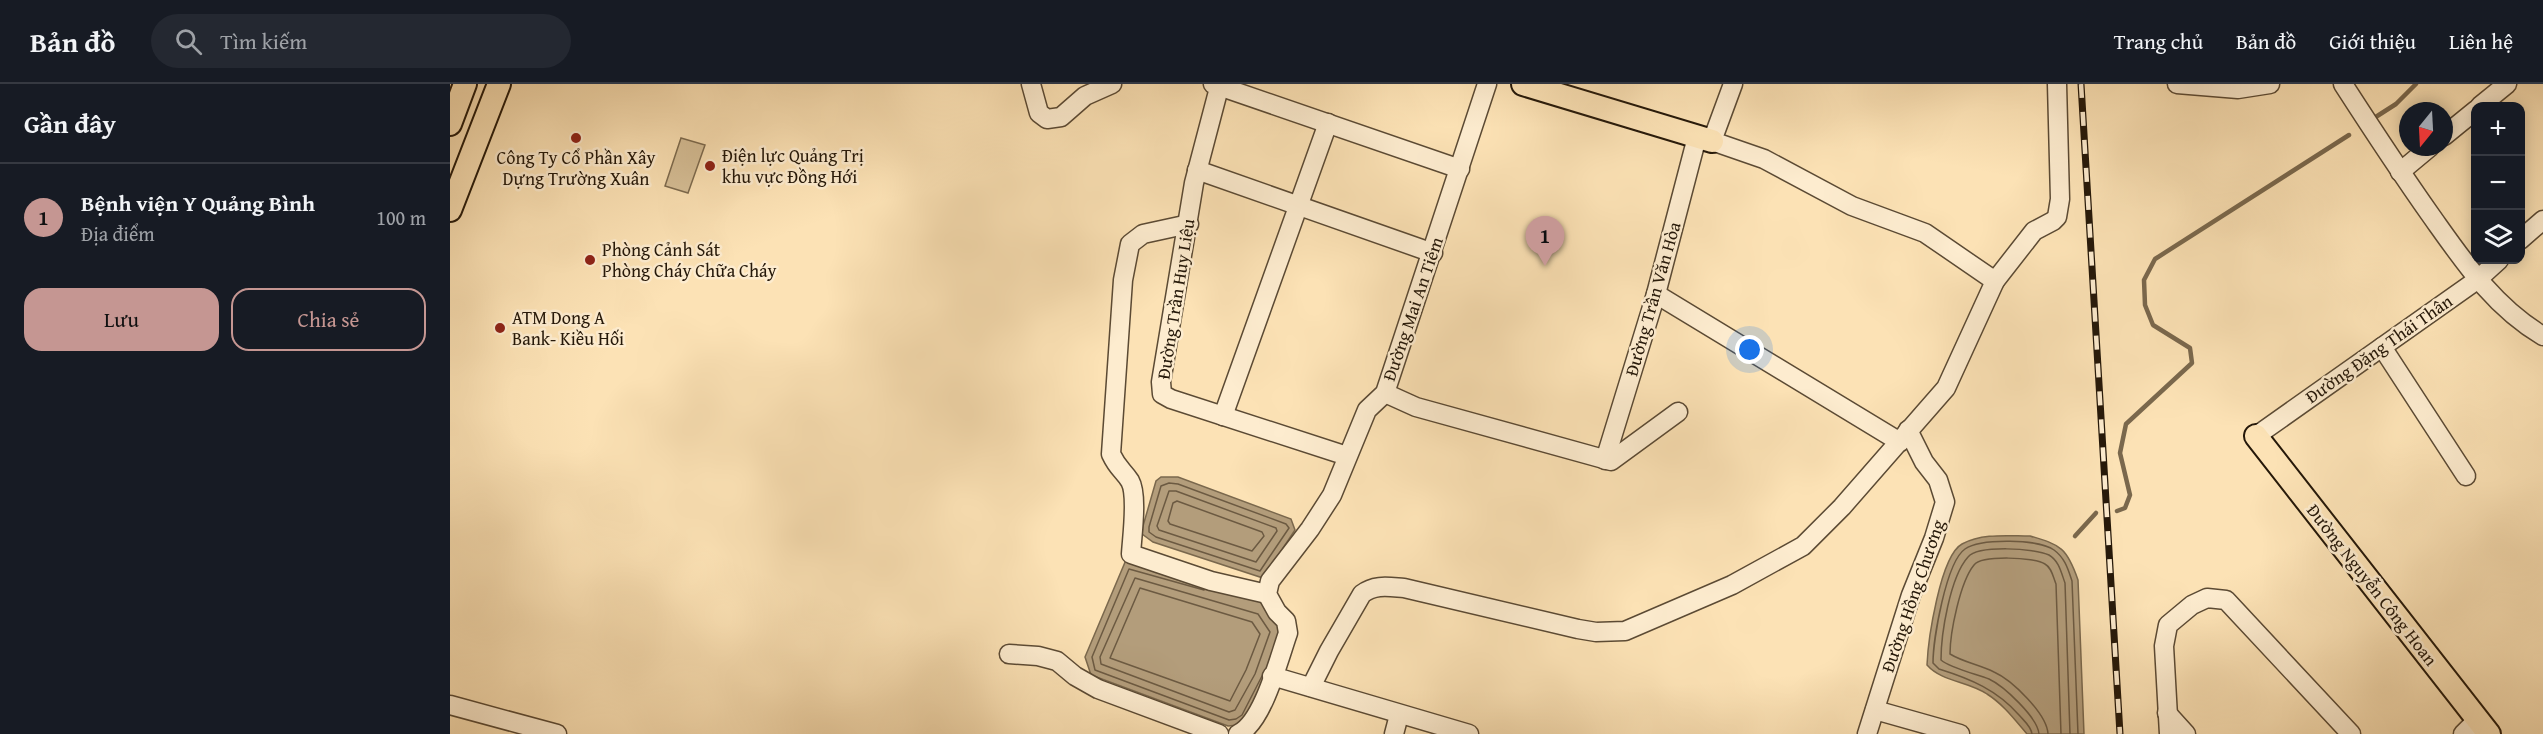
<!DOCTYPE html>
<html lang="vi">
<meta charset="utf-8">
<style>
:root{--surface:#171b24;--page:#242831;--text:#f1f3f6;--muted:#9ea1a6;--line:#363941;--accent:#c59692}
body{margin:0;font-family:"Gentium Book Plus",serif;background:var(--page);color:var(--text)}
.controls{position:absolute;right:18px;top:18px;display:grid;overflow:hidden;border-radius:12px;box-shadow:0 3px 15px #0003}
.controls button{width:54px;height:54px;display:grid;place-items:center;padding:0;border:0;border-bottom:2px solid var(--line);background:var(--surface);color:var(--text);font:30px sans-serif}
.compass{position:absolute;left:1949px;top:18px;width:54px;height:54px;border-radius:50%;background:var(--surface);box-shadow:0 3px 15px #0003;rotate:198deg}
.you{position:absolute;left:1300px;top:266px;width:21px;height:21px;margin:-15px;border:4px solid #fff;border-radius:50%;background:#1a73e8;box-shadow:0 0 0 9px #1a73e833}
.badge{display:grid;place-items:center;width:39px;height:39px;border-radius:50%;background:var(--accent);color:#111;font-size:20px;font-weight:700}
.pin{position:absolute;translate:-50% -50px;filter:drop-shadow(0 2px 3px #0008)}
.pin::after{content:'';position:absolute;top:32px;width:21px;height:18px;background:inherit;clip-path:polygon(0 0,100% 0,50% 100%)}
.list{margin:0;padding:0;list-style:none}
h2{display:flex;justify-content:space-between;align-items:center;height:78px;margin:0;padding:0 24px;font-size:26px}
h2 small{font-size:20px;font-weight:400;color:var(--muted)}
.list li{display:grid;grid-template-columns:39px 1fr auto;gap:18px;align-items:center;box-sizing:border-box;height:108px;padding:0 24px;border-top:2px solid var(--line)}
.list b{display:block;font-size:22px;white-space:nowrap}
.list p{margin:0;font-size:20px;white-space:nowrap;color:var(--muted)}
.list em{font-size:20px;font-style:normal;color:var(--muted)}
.actions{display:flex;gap:12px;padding:18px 24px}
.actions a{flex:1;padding:14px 0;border:2px solid var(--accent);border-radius:18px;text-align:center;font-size:21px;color:var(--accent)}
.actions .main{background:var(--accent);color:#111}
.icon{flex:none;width:33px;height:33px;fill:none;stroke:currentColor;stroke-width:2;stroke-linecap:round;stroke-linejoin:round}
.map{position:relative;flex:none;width:2093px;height:650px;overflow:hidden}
header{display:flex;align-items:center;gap:36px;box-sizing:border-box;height:84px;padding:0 30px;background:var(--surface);border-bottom:2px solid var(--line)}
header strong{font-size:28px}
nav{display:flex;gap:33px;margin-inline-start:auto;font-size:21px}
.search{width:420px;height:54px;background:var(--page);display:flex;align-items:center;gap:15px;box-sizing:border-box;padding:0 21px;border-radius:33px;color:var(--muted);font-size:22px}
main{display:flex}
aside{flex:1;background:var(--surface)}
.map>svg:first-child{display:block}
</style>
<header>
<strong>Bản đồ</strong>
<div class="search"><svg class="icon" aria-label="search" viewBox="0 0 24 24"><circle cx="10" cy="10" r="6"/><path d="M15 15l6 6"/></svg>Tìm kiếm</div>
<nav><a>Trang chủ</a><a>Bản đồ</a><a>Giới thiệu</a><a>Liên hệ</a></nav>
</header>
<main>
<aside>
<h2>Gần đây<small></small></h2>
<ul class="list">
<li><span class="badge">1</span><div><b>Bệnh viện Y Quảng Bình</b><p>Địa điểm</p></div><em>100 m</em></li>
</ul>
<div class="actions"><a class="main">Lưu</a><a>Chia sẻ</a></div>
</aside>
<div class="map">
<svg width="2093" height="650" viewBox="0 0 2093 650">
<rect width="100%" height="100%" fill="#fce2b5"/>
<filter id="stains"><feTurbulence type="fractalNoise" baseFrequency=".00333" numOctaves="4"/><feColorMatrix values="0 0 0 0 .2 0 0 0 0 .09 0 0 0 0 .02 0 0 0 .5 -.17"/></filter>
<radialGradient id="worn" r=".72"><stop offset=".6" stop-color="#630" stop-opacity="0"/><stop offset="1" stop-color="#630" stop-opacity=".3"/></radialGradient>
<path fill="#d7c098" stroke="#7e6c50" stroke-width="1.5" d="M 231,54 L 255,61 L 238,109 L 215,102 Z"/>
<g fill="#b39d7b" stroke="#7a684d" stroke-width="1.5">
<path d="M 711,393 L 728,393 L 841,435 L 845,446 L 813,494 L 703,458 L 692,450 L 693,442 L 706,397 Z"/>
<path d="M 1580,452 C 1611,461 1617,464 1628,496 L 1634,650 L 1577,650 C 1565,636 1553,620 1537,610 C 1518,597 1492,598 1477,581 C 1478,557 1490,472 1512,460 C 1533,449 1557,452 1580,452 Z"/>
<path d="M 676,476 L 817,518 L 835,545 L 796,635 L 788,641 L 778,642 L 641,591 L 635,573 Z"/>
</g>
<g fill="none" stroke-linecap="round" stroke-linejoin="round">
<g stroke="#6c5a42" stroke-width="1.5">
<path d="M 719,399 L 728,400 L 836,440 L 839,444 L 810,487 L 706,453 L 699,448 L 699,443 L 711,402 Z"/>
<path d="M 719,407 L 726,407 L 826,444 L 827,447 L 806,478 L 709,446 L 707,442 Z"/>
<path d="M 727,417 L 812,448 L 814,452 L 802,467 L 720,440 L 718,437 L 723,419 Z"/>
<path d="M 685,494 L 808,530 L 820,548 L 805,590 L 785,626 L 779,628 L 651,580 L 650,573 Z"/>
<path d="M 690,504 L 802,538 L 810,550 L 796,586 L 780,617 L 660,574 Z"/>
<path d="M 754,506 L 679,485 L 642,573 L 645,586 L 779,636 L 786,635 L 792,631 L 812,592"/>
<path d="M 1582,650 C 1581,642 1574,637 1569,631 C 1547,606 1521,595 1489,585 L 1483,579 C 1483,556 1496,478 1515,465 C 1531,454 1589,455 1604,466 C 1615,474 1618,485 1622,497 L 1628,650"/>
<path d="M 1589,650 C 1588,634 1554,602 1539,595 C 1526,590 1500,584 1491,576 C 1491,550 1500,493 1518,473 C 1528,461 1585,464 1599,471 C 1609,477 1611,488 1615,499 L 1620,650"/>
<path d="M 1598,650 C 1597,630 1562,596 1544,588 C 1530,581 1513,578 1500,570 C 1500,549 1510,498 1524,481 C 1532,471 1584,473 1595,480 C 1602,484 1603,493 1606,500 L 1611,650"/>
</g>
<g stroke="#7a684d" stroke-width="4.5">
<path d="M 1921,36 L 1946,20 L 1966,0"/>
<path d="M 1667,427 L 1675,424 L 1680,411 L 1670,369 L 1676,340 L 1742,279 L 1740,264 L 1703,241 L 1695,221 L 1694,196 L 1705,175 L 1899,51"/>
<path d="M 1625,452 L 1646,429"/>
</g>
<g stroke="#5b4a34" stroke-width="21">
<g id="minor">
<path d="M 581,0 L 589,29 L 597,35 L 611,33 L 635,12 L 662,0"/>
<path d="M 763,0 L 1010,85"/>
<path d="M 770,0 L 744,99 L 711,298 L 712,310 L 721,315 L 897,372"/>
<path d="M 1283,0 L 1262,57 L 1314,75 L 1402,122 L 1475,149 L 1545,197"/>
<path d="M 1727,0 L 1788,5 L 1820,0"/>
<path d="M 1893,0 C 1922,45 1951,89 1982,133 C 2014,178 2044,223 2093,252"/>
<path d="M 2030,22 L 2057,0"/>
<path d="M 1994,52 L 2026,26"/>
<path d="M 747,86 L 983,169"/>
<path d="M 1950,88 L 1980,63"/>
<path d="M 739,140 L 693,150 L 680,160 L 673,196 L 661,370 C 668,385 673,386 680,397 C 688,411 682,453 681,470 L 761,497 L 817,510"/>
<path d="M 2070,156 L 2093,136"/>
<path d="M 1206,210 L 1450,358"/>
<path d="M 1932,263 L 2016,392"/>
<path d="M 935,309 L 966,323 L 1161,377 L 1228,328"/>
<path d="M 773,332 L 878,39"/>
<path d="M 1806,352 L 2027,196 L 2049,176"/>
<path d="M 1155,376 L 1206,210 L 1247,53"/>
<path d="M 559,570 L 588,572 L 607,577 L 625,592 L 648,605 L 769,650"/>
<path d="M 822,592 L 1019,650"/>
<path d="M 861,603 L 879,567 L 912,510 C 925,500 939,503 954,504 L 1128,545 L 1146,548 L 1175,547 L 1282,501 L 1353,462 L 1392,423 L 1496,304 L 1545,197 L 1584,147 L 1603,137 L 1607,133 L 1610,115 L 1607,0"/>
<path d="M 0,621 L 107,650"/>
<path d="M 1425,626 L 1510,650"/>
<path d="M 1717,629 L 1736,650"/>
<path d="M 788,650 C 813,639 829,574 838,549 L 836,537 L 827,528 L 817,510 L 820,497 L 860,445 L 882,411 L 917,326 L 935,309 L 1037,0"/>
<path d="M 944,650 L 949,631"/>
<path d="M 1417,650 L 1461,511 L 1484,454 L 1495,418 L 1488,396 L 1474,378 L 1458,346"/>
<path d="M 1719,650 L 1714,562 L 1718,541 L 1742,521 L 1757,514 L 1776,516 L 1901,650"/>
<path d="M 2013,650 L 2027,636"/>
</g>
</g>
<g stroke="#251809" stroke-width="26">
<g id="major">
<path d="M 1073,0 L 1262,57"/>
<path d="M 0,40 L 15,0"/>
<path d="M 0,126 L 49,0"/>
<path d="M 1806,352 L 2039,650"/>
</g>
</g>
<use href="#minor" stroke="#fdeccf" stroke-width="18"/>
<use href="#major" stroke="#fce2b5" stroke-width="22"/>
<g stroke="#251809" stroke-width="7">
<path id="rail" d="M 1631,0 L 1670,650"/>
</g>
<use href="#rail" stroke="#fdeccf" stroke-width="4.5" stroke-dasharray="14" stroke-linecap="butt"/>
</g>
<g fill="#8f2418" stroke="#fdeccf" stroke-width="2">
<circle cx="126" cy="54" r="6"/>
<circle cx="260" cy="82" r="6"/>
<circle cx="140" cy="176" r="6"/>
<circle cx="50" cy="244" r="6"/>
</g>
<g text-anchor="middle" stroke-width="5" stroke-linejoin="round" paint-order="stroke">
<g font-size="18" fill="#251809" stroke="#fdeccf" text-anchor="start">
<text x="272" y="78">Điện lực Quảng Trị<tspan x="272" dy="21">khu vực Đồng Hới</tspan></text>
<text x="126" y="80" text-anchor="middle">Công Ty Cổ Phần Xây<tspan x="126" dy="21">Dựng Trường Xuân</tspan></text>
<text x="152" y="172">Phòng Cảnh Sát<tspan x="152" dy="21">Phòng Cháy Chữa Cháy</tspan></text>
<text x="62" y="240">ATM Dong A<tspan x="62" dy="21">Bank- Kiều Hối</tspan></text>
</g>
<g font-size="18" fill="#251809" stroke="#fdeccf">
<text transform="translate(726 215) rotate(-81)" y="6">Đường Trần Huy Liệu</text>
<text transform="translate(1203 215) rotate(-74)" y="6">Đường Trần Văn Hòa</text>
<text transform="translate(963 225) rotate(-71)" y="6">Đường Mai An Tiêm</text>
<text transform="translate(1929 265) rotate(-35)" y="6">Đường Đặng Thái Thân</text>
<text transform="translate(1922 501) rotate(52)" y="6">Đường Nguyễn Công Hoan</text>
<text transform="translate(1463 512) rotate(-71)" y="6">Đường Hồng Chương</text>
</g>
</g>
<rect width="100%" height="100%" filter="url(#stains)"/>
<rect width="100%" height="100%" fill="url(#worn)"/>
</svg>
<div class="controls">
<button>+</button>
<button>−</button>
<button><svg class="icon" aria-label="layers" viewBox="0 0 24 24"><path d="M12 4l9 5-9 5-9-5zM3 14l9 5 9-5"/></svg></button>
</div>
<svg class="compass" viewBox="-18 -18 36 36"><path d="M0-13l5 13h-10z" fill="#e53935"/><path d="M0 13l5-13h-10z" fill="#9ea1a6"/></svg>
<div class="you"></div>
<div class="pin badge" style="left:1095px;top:182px">1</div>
</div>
</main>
